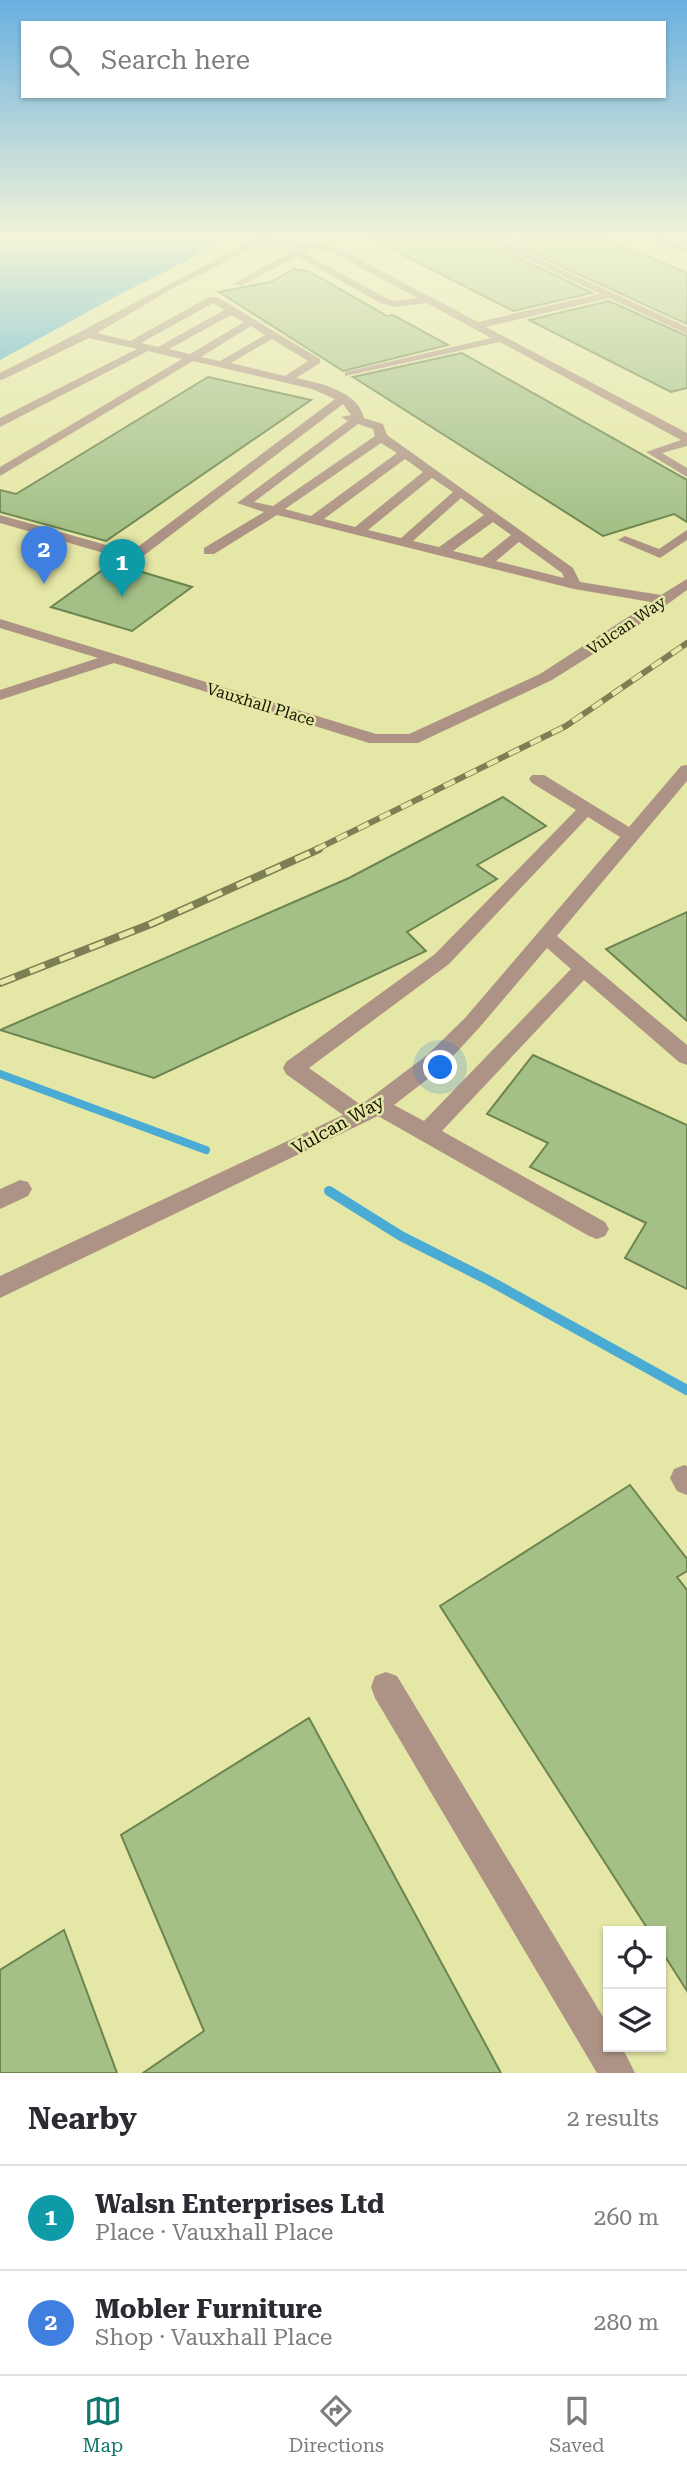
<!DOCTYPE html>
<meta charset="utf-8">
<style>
:root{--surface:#fff;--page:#f7f7f7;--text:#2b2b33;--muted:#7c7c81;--line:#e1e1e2;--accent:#0f766e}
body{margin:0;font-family:"Roboto Serif",serif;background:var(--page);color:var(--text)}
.controls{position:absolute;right:21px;bottom:21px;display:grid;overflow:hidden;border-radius:0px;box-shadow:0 2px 5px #0004}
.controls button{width:63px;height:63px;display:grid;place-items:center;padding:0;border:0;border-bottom:2px solid var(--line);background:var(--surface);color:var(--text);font:35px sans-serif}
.you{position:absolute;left:441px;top:1068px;width:24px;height:24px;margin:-18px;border:5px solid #fff;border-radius:50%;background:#1a73e8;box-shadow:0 0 0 10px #1a73e833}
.badge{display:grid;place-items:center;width:46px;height:46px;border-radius:50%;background:var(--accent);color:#fff;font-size:23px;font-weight:700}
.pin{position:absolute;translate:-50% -58px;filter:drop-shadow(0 2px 4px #0008)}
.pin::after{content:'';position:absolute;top:37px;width:24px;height:21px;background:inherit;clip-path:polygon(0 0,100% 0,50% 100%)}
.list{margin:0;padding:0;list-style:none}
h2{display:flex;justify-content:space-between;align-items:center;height:91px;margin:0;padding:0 28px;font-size:30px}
h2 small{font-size:23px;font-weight:400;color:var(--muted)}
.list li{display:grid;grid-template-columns:46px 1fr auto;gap:21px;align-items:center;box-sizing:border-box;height:105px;padding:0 28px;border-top:2px solid var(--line)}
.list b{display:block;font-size:26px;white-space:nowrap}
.list p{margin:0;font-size:23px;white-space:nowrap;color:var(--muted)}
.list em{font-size:23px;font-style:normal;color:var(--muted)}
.icon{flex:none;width:38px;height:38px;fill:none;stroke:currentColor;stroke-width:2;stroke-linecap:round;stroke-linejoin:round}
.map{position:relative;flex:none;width:687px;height:2073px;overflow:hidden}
.search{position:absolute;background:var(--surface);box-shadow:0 2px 5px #0004;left:21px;right:21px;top:21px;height:77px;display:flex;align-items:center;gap:18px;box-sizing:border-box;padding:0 24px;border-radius:0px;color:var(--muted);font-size:26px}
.sheet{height:301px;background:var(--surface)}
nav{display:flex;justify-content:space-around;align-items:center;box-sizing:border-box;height:98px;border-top:2px solid var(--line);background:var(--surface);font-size:19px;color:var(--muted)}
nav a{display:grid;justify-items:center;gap:4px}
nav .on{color:var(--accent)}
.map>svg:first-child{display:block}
</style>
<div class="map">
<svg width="687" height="2073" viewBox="0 0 687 2073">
<rect width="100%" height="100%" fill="#e5e7a6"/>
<path fill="#4aabd5" d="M 0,236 L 246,236 L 0,367 Z"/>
<path fill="#e5e7a6" d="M 226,236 L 249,236 L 0,371 L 0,360 L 113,298 L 190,259 Z"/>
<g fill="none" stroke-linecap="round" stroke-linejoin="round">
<path stroke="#4aabd5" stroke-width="8" d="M 0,1074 L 206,1150"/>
<path stroke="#4aabd5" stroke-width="10" d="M 329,1191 L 401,1236 L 490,1281 L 687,1390"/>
</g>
<g fill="#a4c087" stroke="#6c854f" stroke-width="2">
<path d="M 366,236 L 519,236 L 496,242 L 494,246 L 592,293 L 513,311 Z"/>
<path d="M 550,236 L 599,236 L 687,273 L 687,324 L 519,247 Z"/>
<path d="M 294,269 L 310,272 L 387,316 L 393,315 L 448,345 L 343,371 L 219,292 L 271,282 Z"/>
<path d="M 609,301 L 687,336 L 687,388 L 671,392 L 529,320 Z"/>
<path d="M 462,353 L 687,480 L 687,522 L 674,514 L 603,536 L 353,377 Z"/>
<path d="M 208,377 L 311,400 L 106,541 L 0,512 L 0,490 L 16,494 Z"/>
<path d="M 112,563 L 192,587 L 132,631 L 51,607 Z"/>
<path d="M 503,797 L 546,826 L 477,865 L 497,879 L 407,932 L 426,951 L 154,1078 L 0,1030 L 349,878 Z"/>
<path d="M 687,912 L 687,1021 L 606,949 Z"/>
<path d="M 533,1055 L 687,1125 L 687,1289 L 625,1258 L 646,1223 L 530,1167 L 548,1143 L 487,1114 Z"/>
<path d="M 630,1485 L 687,1559 L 687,1571 L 677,1577 L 687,1590 L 687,1991 L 661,1950 L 661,1931 L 649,1931 L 440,1606 Z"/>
<path d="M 309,1718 L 501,2073 L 143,2073 L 204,2031 L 121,1835 Z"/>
<path d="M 64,1930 L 117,2073 L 0,2073 L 0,1970 Z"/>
</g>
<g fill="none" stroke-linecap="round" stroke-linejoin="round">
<g fill="#ad9385" fill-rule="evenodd">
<path d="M 263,236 L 275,236 L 270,240 L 336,247 L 478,322 L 600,294 L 497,245 L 530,236 L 548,236 L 511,246 L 687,327 L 687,334 L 609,298 L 486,327 L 687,433 L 687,446 L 662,453 L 687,468 L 687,477 L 646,452 L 681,440 L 500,342 L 345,376 L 345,372 L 491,338 L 427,303 L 395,307 L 380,303 L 297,256 L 241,286 L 233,284 L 298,248 L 260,245 L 173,288 L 97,333 L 130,341 L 209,297 L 217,297 L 320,359 L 320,363 L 296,378 C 320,383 358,391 364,418 L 383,424 L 387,435 L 573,568 L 580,582 L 661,595 L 687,579 L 687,590 L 633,629 L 552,680 L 418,743 L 369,743 L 114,663 L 0,700 L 0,690 L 98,658 L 0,628 L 0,619 L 376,734 L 409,734 L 540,674 L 651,602 L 574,589 L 277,515 L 214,554 L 204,554 L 204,548 L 264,512 L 237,503 L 348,421 L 341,417 L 351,415 L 343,404 L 138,560 L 128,560 L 0,523 L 0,515 L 131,552 L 335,399 L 312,389 L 193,361 L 0,476 L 0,467 L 182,359 L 148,351 L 0,427 L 0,418 L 137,349 L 89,338 L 4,379 L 0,380 L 0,373 C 89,329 174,280 263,236 ZM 308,249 L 331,252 L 418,298 L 395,301 L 388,299 L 304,253 ZM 213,303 L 224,310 L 158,347 L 141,343 ZM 231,315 L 244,322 L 190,354 L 169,349 ZM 251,326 L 265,335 L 220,361 L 201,357 ZM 272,339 L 308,361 L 285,376 L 231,363 ZM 358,424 L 373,429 L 375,436 L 273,506 L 254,502 ZM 381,443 L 397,453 L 311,516 L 285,509 ZM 405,459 L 423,472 L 355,527 L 324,519 ZM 432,478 L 453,492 L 401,538 L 368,530 ZM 461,498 L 484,515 L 439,547 L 413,541 ZM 493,522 L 511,535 L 482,558 L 453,551 ZM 519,542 L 562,573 L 564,578 L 496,561 Z"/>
<path d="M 646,236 L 659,236 L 687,248 L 687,254 Z"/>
<path d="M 687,530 L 687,540 L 660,558 L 618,540 L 625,536 L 659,549 Z"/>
<path d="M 687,765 L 687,781 L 557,936 L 687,1045 L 687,1065 L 679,1062 L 584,980 L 442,1131 L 605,1222 L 609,1229 L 605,1236 L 597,1239 L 589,1236 L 378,1116 L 0,1298 L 0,1276 L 343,1115 L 286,1074 L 283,1068 L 286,1062 L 435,954 L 576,810 L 532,783 L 529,779 L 532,775 L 544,775 L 629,827 L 681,766 ZM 588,817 L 620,837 L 465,1018 L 426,1056 L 361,1105 L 309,1068 L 449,964 ZM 547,948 L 571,969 L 424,1121 L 394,1105 L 442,1068 L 479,1028 Z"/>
<path d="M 20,1180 L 28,1182 L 32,1189 L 28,1196 L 0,1209 L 0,1189 Z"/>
<path d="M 684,1465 L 687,1466 L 687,1495 L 677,1491 L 670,1478 L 674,1469 Z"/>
<path d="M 386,1672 L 397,1676 L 608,2025 L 608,2047 L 622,2047 L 635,2073 L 597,2073 L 375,1698 L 371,1687 L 375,1676 Z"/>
</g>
<g stroke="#7d7e53" stroke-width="6">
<path id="rail-far1" d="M 315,850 L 566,726 L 687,643"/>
</g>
<g stroke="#7d7e53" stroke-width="8">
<path id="rail" d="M 0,983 L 151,924 L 319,849"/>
</g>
<use href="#rail-far1" stroke="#e5e7a6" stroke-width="4.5" stroke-dasharray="12" stroke-linecap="butt"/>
<use href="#rail" stroke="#e5e7a6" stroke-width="5" stroke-dasharray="16" stroke-linecap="butt"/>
</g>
<linearGradient id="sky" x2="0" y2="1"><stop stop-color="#69b0e0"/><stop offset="0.45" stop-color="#f3f4d7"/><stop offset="1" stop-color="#f3f4d7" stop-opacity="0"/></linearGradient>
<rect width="687" height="527" fill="url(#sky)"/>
<g text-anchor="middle" stroke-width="5" stroke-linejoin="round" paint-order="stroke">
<g font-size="16" fill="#161500" stroke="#e5e7a6">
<text transform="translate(626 625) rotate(-34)" y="6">Vulcan Way</text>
<text transform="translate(261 704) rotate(17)" y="6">Vauxhall Place</text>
</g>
<g font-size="18" fill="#161500" stroke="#e5e7a6">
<text transform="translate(338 1125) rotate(-29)" y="6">Vulcan Way</text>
</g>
</g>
</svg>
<div class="controls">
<button><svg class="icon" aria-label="locate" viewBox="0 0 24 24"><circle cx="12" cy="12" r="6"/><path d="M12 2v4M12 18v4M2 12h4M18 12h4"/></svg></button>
<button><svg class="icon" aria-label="layers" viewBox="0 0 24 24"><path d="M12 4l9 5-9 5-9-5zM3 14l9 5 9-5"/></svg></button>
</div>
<div class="you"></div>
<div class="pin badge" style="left:122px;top:597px;background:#0f9aa8">1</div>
<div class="pin badge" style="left:44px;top:584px;background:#3f7fe0">2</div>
<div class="search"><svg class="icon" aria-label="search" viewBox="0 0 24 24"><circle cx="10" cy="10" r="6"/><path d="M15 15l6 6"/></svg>Search here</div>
</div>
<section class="sheet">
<h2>Nearby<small>2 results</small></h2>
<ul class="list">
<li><span class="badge" style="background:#0f9aa8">1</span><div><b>Walsn Enterprises Ltd</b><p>Place · Vauxhall Place</p></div><em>260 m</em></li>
<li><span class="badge" style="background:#3f7fe0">2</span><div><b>Mobler Furniture</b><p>Shop · Vauxhall Place</p></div><em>280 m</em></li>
</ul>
</section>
<nav>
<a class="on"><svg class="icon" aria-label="map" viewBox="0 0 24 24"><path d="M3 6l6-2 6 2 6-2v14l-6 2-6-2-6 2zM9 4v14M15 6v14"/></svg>Map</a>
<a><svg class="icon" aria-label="directions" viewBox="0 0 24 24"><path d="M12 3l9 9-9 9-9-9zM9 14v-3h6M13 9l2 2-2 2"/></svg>Directions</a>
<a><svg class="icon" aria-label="saved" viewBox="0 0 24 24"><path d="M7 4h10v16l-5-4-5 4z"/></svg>Saved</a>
</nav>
